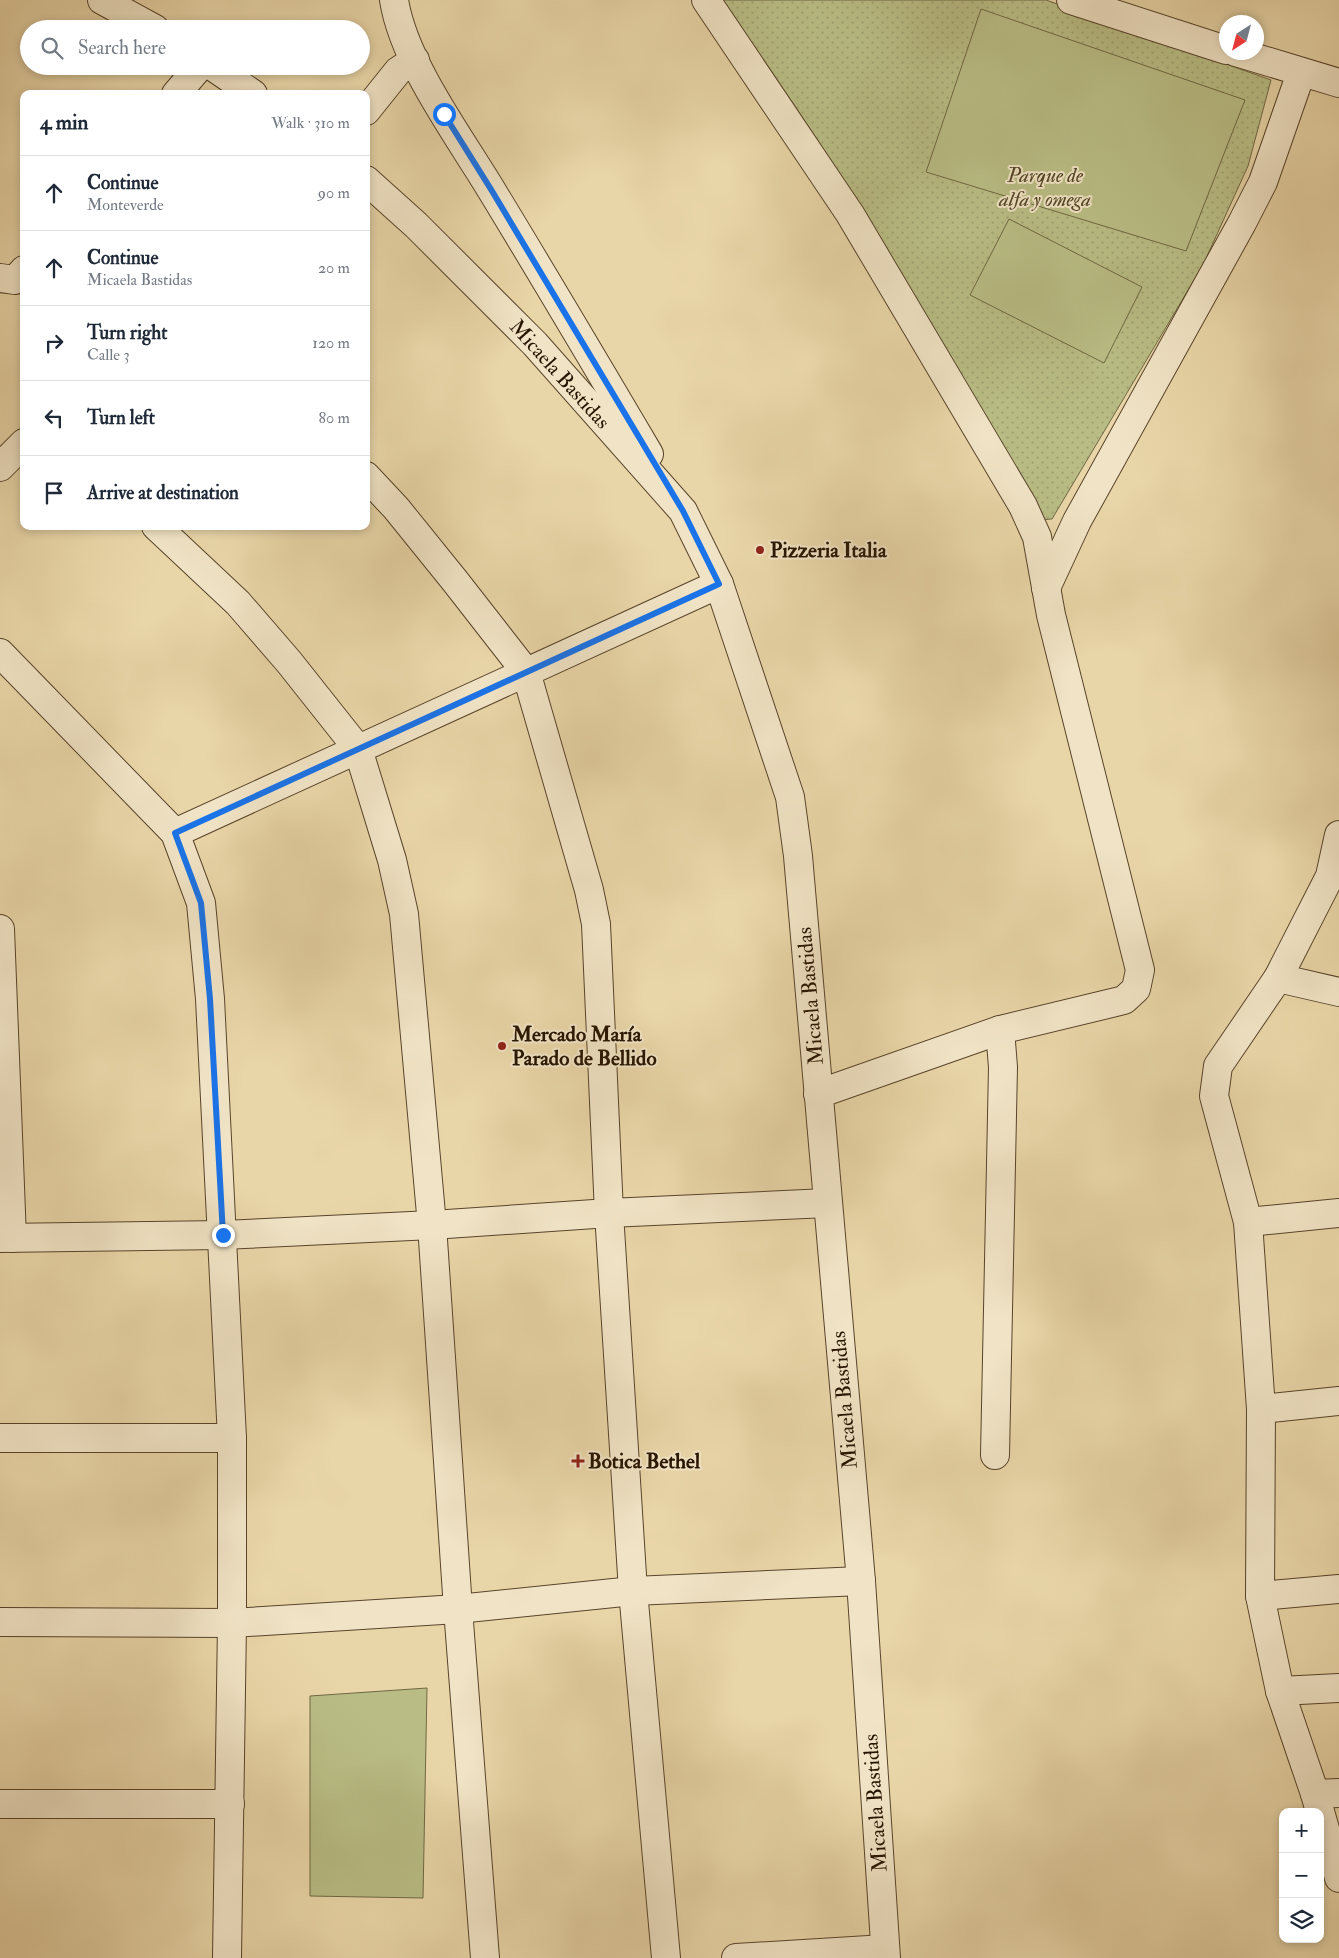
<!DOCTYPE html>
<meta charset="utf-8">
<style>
:root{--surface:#fff;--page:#f6f6f7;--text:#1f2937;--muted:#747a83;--line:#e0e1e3}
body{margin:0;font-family:"IM FELL Double Pica",serif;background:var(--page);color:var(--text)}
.controls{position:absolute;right:15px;bottom:15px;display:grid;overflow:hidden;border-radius:10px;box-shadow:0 2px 8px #0003}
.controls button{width:45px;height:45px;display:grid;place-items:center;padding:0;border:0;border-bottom:1px solid var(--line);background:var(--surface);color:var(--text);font:25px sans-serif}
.compass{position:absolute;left:1219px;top:15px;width:45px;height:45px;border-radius:50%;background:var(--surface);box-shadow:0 2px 8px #0003;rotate:216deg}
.stop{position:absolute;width:15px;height:15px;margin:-11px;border:4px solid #1a73e8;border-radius:50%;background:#fff}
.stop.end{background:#1a73e8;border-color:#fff;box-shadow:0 1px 5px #0008}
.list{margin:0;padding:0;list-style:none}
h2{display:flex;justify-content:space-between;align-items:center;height:65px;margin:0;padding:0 20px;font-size:21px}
h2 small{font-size:16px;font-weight:400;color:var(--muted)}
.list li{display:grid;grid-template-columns:32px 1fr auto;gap:15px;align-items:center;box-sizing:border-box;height:75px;padding:0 20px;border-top:1px solid var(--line)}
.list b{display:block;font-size:19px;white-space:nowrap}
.list p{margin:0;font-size:16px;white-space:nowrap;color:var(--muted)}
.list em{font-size:16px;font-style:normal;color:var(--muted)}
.icon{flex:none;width:28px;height:28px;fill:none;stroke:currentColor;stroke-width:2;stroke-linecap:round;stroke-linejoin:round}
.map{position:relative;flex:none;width:1339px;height:1958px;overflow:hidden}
.search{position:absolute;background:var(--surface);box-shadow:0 2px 8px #0003;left:20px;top:20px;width:350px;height:55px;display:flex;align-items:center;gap:12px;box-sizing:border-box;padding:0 18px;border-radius:28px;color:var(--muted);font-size:19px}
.panel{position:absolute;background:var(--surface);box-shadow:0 2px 8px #0003;left:20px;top:90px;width:350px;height:440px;border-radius:10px}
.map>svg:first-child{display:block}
</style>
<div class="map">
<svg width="1339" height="1958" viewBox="0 0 1339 1958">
<defs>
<pattern id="park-dots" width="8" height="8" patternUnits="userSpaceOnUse" patternTransform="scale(1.25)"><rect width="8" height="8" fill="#b9bd85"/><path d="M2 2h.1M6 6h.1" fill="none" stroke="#9fa271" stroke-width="1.8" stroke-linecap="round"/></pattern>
</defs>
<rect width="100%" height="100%" fill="#e9d6a8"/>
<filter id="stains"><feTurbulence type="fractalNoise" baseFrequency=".004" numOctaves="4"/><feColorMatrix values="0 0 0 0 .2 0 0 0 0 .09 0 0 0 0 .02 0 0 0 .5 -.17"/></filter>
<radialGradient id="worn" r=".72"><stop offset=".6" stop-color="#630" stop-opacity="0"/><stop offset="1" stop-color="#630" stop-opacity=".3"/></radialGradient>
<path fill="url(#park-dots)" stroke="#706842" d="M 714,0 L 1046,0 L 1271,80 L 1248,166 L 1203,265 L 1052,519 L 1037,520 Z"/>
<g fill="#b9bd85" stroke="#706842">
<path d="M 981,9 L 1245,100 L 1186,251 L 926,172 Z"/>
<path d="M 1009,219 L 1142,287 L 1104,363 L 970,295 Z"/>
<path d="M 427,1688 L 423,1898 L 310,1896 L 310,1696 Z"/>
</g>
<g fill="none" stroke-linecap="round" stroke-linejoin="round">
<g stroke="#58442a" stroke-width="30">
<g id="minor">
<path d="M 102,0 L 155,29"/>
<path d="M 394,0 C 404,63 459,136 492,191 C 545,278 597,366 649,454"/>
<path d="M 706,0 L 850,214 L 1023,506 L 1037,537 L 1051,615 L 1140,970 L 1136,989 L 1124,1000 L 1000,1030 L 818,1094"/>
<path d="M 1071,0 L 1226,50"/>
<path d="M 1236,52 L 1339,83"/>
<path d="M 212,66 L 253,94"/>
<path d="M 176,94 L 200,66"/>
<path d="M 366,111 L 398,71 L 415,60"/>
<path d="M 366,180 L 416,225 L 535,344 L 683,511 L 719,584 L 790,797 L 798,856 L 861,1581 L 886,1958"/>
<path d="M 0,278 L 15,280 L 24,270"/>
<path d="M 0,467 L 24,443"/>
<path d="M 366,476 L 396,508 L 455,581 L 526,672 L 589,890 L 596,924 L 609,1213 L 633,1591 L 666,1958"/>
<path d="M 156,526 L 238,603 L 289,662 L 358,749 L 392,860 L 404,914 L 432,1225 L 458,1609 L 485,1958"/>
<path d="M 1046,588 L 1077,521 L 1242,223 L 1263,182 L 1301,73"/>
<path d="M 0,653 L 175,833 L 201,903 L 210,999 L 232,1438 L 232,1623 L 227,1958"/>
<path d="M 175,833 L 719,584"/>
<path d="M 1339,835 L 1330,876 L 1278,978 L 1218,1066 L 1214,1096 L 1248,1222 L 1261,1409 L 1260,1596 L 1280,1691 L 1315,1794 L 1339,1793"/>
<path d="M 0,929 L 12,1238"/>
<path d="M 1278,978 L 1339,992"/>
<path d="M 1248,1222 L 1339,1213"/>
<path d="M 0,1238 L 223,1235 L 432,1225 L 609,1213 L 827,1203"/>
<path d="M 1261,1409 L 1339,1401"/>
<path d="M 0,1438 L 232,1438"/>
<path d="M 995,1455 L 1003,1067 L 1000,1030"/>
<path d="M 1260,1596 L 1339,1589"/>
<path d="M 0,1622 L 232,1623 L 458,1609 L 633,1591 L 861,1581"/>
<path d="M 1280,1691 L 1339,1688"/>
<path d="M 1315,1794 L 1339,1878"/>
<path d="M 0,1804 L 230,1804"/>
<path d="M 736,1958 L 885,1949"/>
</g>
</g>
<use href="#minor" stroke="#f1e4c6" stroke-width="28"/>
</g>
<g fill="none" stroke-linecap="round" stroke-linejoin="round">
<path stroke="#1a73e8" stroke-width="6" d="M 223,1235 L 210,999 L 201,903 L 175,833 L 719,584 L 683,511 L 492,191 L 444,114"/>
</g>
<g fill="#8f2418" stroke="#f1e4c6" stroke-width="2">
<circle cx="760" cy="550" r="5"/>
<circle cx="502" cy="1046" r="5"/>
<path d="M575.5 1453.5h5v5h5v5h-5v5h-5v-5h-5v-5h5z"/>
</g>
<g text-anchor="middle" stroke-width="4" stroke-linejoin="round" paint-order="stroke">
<g font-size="21" font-style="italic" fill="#534728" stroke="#f1e4c6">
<text x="1045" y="182">Parque de<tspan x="1045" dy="24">alfa y omega</tspan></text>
</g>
<g font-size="21" fill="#271400" stroke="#f1e4c6">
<text transform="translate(560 374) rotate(48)" y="7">Micaela Bastidas</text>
<text transform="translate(810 996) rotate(-95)" y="7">Micaela Bastidas</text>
<text transform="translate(844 1400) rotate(-95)" y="7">Micaela Bastidas</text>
<text transform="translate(875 1803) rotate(-94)" y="7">Micaela Bastidas</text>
</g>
<g font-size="21" font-weight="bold" fill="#271400" stroke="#f1e4c6" text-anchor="start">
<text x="770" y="557">Pizzeria Italia</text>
<text x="512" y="1041">Mercado María<tspan x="512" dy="24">Parado de Bellido</tspan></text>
<text x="588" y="1468">Botica Bethel</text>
</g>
</g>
<rect width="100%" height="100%" filter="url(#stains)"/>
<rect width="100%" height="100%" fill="url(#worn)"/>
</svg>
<div class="controls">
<button>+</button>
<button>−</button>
<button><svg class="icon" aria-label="layers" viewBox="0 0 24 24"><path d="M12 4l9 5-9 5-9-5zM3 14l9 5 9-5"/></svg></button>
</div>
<svg class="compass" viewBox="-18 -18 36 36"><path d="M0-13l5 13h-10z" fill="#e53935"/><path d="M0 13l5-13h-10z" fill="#747a83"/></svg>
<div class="stop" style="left:444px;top:114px"></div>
<div class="stop end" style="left:223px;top:1235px"></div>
<div class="search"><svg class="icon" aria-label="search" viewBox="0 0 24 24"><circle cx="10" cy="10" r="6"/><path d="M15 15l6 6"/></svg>Search here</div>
<section class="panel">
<h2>4 min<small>Walk · 310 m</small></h2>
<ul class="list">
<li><svg class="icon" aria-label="ahead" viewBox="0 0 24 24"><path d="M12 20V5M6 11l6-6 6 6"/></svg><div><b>Continue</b><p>Monteverde</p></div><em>90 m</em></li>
<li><svg class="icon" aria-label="ahead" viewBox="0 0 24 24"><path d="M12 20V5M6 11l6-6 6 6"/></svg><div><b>Continue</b><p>Micaela Bastidas</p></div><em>20 m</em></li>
<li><svg class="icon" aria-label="right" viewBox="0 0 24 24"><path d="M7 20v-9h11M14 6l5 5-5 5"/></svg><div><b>Turn right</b><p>Calle 3</p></div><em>120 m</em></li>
<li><svg class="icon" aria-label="left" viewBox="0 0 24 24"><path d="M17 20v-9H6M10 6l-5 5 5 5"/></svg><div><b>Turn left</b></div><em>80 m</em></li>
<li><svg class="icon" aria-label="arrive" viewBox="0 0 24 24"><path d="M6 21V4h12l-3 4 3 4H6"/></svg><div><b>Arrive at destination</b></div></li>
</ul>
</section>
</div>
